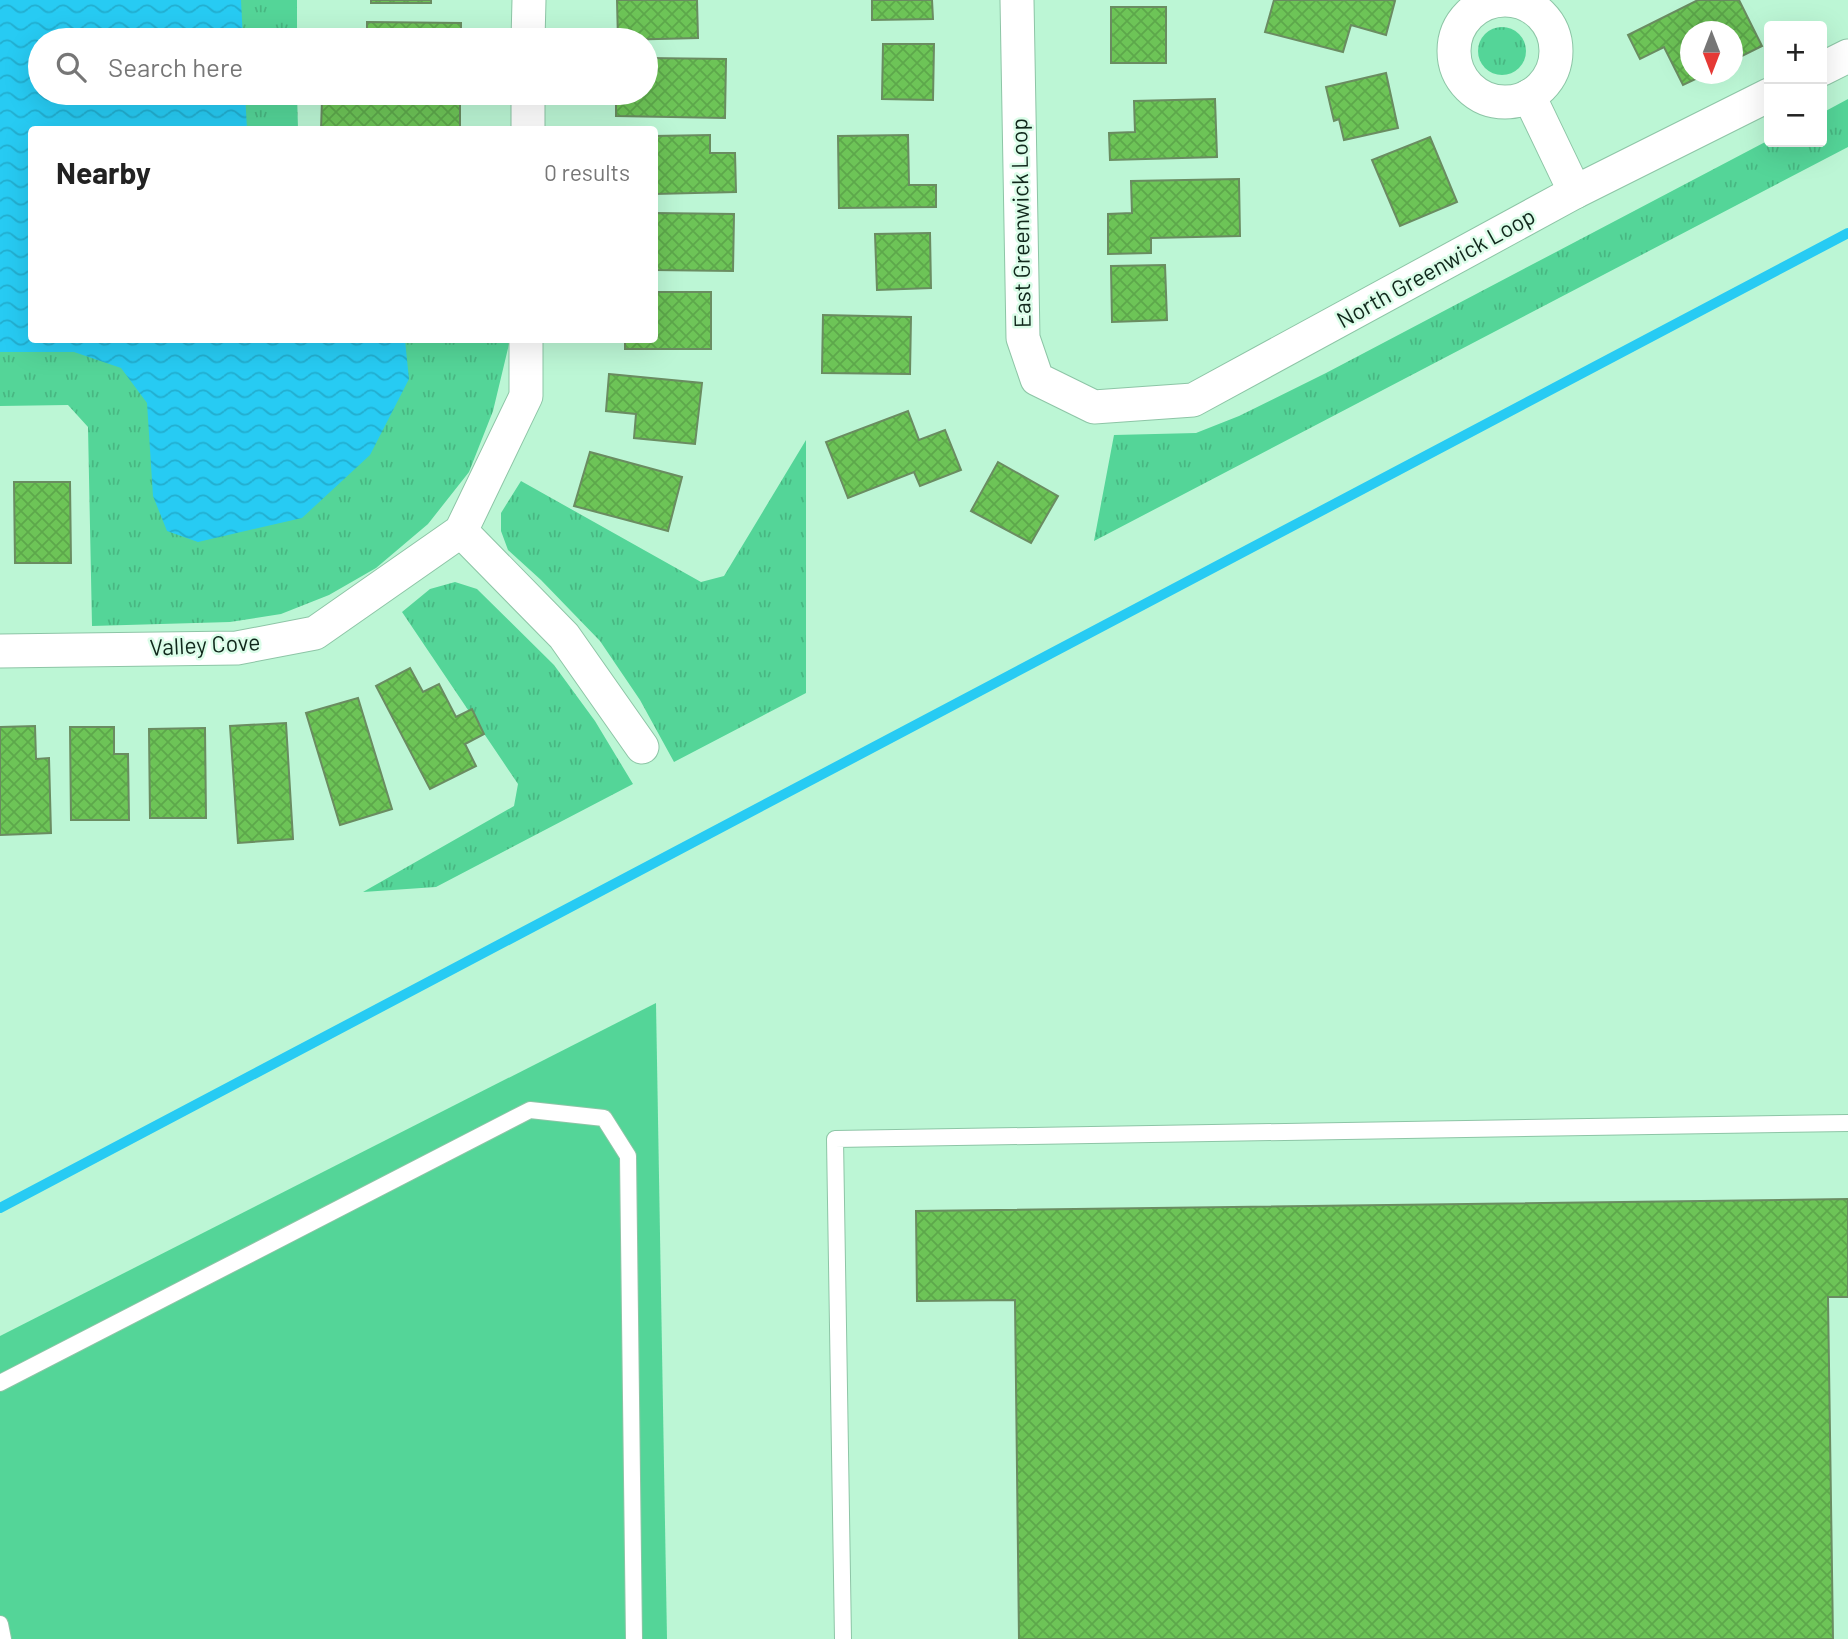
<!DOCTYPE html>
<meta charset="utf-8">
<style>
:root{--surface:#fff;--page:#f2f2f2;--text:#222;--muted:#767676;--line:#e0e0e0}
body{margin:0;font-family:Barlow,sans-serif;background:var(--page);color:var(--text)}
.controls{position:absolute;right:21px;top:21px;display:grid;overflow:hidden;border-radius:7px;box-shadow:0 7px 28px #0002}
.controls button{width:63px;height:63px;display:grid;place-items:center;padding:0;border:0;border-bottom:2px solid var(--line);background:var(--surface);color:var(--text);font:35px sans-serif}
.compass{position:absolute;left:1680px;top:21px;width:63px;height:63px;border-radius:50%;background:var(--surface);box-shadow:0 7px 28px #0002;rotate:180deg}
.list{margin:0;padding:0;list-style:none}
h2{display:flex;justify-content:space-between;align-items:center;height:91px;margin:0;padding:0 28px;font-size:30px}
h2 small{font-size:23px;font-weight:400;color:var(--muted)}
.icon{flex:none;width:38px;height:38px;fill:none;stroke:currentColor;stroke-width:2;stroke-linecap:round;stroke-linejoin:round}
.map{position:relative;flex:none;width:1848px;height:1639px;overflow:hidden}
.search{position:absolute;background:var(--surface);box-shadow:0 7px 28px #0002;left:28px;top:28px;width:630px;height:77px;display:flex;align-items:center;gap:18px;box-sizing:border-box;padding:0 24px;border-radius:38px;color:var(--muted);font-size:26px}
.panel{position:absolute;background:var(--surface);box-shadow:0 7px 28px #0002;left:28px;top:126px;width:630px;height:217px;border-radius:7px}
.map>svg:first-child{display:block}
</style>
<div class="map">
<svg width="1848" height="1639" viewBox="0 0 1848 1639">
<defs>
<pattern id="grass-tufts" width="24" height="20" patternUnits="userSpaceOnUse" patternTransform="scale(1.75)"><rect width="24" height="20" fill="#54d598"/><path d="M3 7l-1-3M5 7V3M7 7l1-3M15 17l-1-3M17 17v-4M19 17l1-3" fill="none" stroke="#48b782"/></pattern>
<pattern id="water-waves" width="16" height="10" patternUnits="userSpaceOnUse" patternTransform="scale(1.75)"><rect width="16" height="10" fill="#27cbf3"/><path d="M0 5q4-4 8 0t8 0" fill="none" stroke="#22aed0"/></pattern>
<pattern id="building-cross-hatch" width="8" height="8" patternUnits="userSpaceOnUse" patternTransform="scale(1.75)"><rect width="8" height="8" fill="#6dc457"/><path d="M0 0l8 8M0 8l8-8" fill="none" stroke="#5da84b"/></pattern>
</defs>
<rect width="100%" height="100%" fill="#bcf6d5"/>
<g fill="url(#grass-tufts)">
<path d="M 0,0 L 297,0 L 297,40 L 40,40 L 40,93 L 297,93 L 298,129 L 32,130 L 32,340 L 510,340 L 493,411 L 469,472 L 428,524 L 376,568 L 329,595 L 281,614 L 230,622 L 92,626 L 88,427 L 68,405 L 0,406 Z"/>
<circle cx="1502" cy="51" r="24"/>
<path d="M 1848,99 L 1848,147 L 1094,541 L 1114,435 L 1196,433 L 1239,416 L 1326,373 L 1769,140 L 1769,142 L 1822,142 L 1822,113 Z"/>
<path d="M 806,440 L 806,693 L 674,762 L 640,700 L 600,641 L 541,580 L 508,550 L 501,531 L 501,513 L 521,481 L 701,582 L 724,576 Z"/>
<path d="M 455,582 L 477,589 L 554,665 L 595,721 L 633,784 L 436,887 L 363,892 L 514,806 L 518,784 L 402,612 L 430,589 Z"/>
</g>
<path fill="#54d598" d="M 656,1003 L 667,1639 L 0,1639 L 0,1336 Z"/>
<path fill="url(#water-waves)" d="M 0,0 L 241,0 L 243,40 L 40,40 L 40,93 L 245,93 L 247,129 L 32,130 L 32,340 L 405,340 L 409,379 L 370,455 L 302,518 L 198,542 L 167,531 L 153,496 L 147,403 L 121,368 L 74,352 L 0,352 Z"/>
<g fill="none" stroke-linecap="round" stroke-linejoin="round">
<path stroke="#27cbf3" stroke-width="10" d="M 0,1208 L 1848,233"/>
</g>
<g fill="url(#building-cross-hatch)" stroke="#6a8c61" stroke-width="2">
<rect x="371" y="0" width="60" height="3"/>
<path d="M 617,0 L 697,0 L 698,38 L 618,40 Z"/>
<path d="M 872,0 L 932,0 L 933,19 L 872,20 Z"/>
<path d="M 1274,0 L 1392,0 L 1395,1 L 1386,35 L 1351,25 L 1343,52 L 1265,32 Z"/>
<path d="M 1698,0 L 1739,0 L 1762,46 L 1732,61 L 1732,32 L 1690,32 L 1690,74 L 1706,74 L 1683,85 L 1664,47 L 1640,59 L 1628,35 Z"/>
<rect x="1111" y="7" width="55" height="56"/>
<path d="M 367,22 L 461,23 L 461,40 L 367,40 Z"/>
<path d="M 883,44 L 934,44 L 933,100 L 882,99 Z"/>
<path d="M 646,58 L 726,59 L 725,118 L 616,116 L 616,93 L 646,93 Z"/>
<path d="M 1386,73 L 1398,128 L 1344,140 L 1339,119 L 1334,121 L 1326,87 Z"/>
<path d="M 1215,99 L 1217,157 L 1110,160 L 1109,133 L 1135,132 L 1134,101 Z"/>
<path d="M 322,100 L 460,102 L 460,130 L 321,130 Z"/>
<path d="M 710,135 L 710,153 L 735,153 L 736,192 L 654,194 L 654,136 Z"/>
<path d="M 908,135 L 909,185 L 936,185 L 936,207 L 839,208 L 838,136 Z"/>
<path d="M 1430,137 L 1457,202 L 1400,226 L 1372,160 Z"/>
<path d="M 1239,179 L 1240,236 L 1151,238 L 1151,253 L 1108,254 L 1108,214 L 1132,213 L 1131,181 Z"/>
<path d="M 654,213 L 734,214 L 733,271 L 654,270 Z"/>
<path d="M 930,233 L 931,288 L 877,290 L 875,234 Z"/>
<path d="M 1165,265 L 1167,320 L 1112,322 L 1111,266 Z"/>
<path d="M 654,292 L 711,292 L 711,349 L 625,349 L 625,340 L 654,340 Z"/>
<path d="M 823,315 L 911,317 L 910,374 L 822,373 Z"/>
<path d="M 609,374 L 702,383 L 695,444 L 634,438 L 636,414 L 606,411 Z"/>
<path d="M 908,411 L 919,440 L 945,430 L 961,470 L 920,486 L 914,472 L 848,498 L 826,442 Z"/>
<path d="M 590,452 L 682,477 L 668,531 L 574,506 Z"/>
<path d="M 998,462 L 1058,496 L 1031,543 L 971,511 Z"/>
<path d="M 14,482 L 70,482 L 71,563 L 15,563 Z"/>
<path d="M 410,668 L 423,692 L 439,684 L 456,717 L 472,709 L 484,734 L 465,744 L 476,766 L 430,789 L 376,686 Z"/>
<path d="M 358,698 L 392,809 L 340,825 L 306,713 Z"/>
<path d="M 286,723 L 293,839 L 238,843 L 230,726 Z"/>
<path d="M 35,726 L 36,759 L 49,758 L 51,833 L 0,835 L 0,727 Z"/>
<path d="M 70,727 L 114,727 L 114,754 L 128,754 L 129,820 L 71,820 Z"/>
<path d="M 205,728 L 206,818 L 150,818 L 149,729 Z"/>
<path d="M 1848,1199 L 1848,1297 L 1828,1297 L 1833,1639 L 1019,1639 L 1015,1300 L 917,1301 L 916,1211 Z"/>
</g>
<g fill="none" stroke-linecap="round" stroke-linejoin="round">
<g stroke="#8dc5a6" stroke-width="18">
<g id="service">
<path d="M 0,1383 L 530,1110 L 604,1118 L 628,1156 L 634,1639"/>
<path d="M 0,1624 L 3,1639"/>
<path d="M 843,1639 L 835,1139 L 1848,1123"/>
</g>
</g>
<g stroke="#8dc5a6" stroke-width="35">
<g id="minor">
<circle cx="1505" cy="51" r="51"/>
<path d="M 1017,0 L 1023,338 L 1037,379 L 1094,407 L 1193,400 L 1575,192 L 1769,95"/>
<path d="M 528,40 L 529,0"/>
<path d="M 1822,69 L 1848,56"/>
<path d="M 1529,96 L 1575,192"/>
<path d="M 528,130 L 528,93"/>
<path d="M 461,531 L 564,636 L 642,747"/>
<path d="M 0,651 L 237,648 L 315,633 L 461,531 L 526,396 L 526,340"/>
</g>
</g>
<use href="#service" stroke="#fff" stroke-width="16"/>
<use href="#minor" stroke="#fff" stroke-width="33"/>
</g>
<g text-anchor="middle" stroke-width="5" stroke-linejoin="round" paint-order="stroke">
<g font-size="23" fill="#10271b" stroke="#dbfde9">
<text transform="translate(1021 223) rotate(-91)" y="8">East Greenwick Loop</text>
<text transform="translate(1436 268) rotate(-29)" y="8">North Greenwick Loop</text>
<text transform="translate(205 645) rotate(-3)" y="8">Valley Cove</text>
</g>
</g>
</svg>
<div class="controls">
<button>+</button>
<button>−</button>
</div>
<svg class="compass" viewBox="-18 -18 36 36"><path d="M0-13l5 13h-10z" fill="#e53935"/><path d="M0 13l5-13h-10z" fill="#767676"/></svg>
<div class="search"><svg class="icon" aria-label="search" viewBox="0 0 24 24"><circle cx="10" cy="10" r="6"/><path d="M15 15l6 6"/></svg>Search here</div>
<section class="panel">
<h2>Nearby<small>0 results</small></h2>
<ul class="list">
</ul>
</section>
</div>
